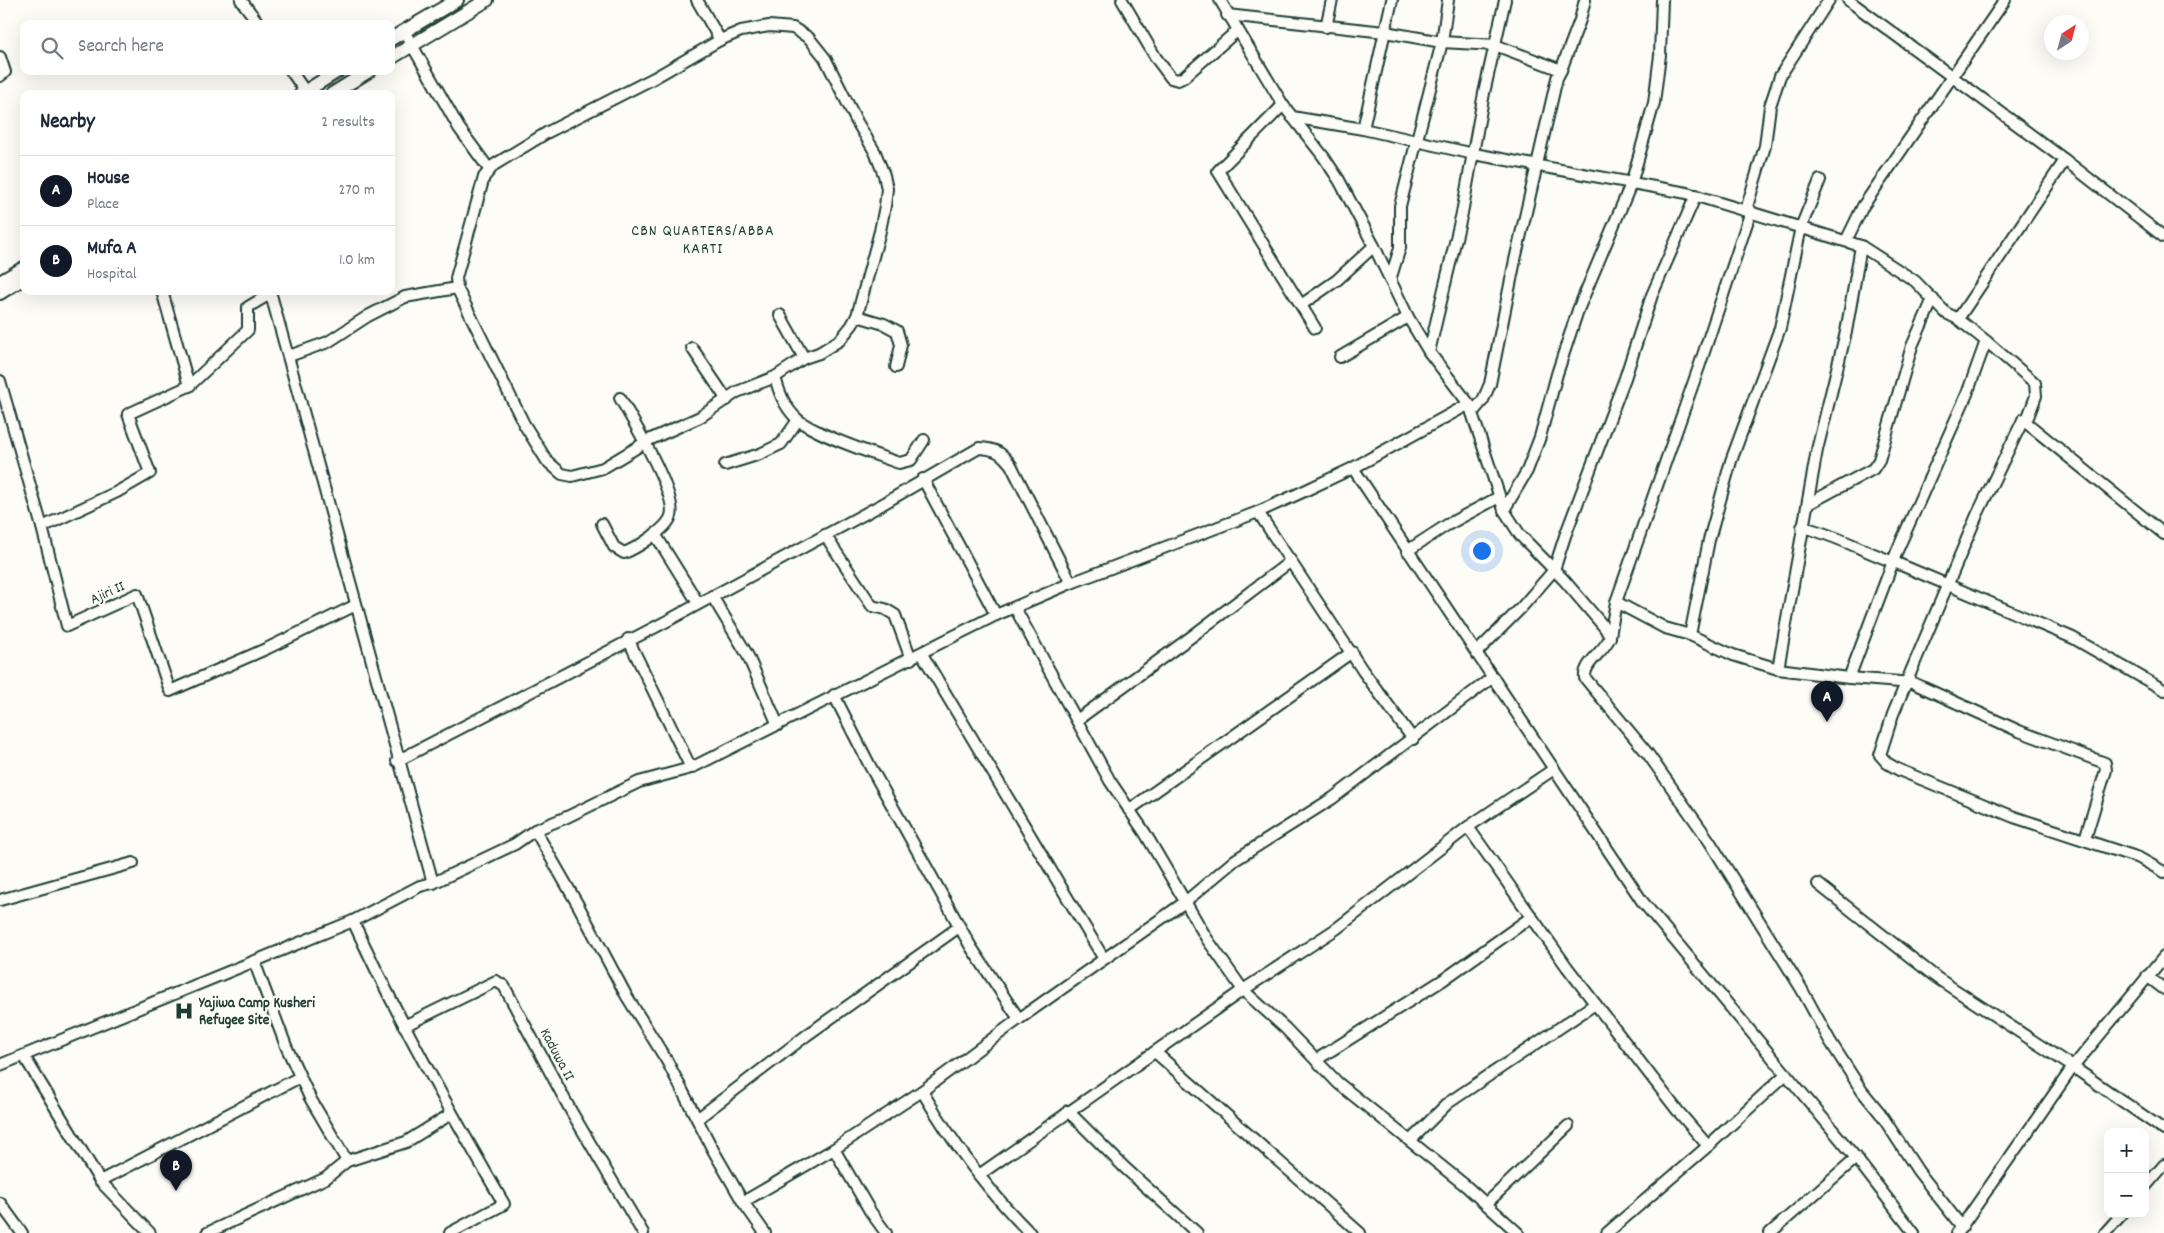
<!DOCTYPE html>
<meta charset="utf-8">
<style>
:root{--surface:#fff;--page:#f2f2f3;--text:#1f2937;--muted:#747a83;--line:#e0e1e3;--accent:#111827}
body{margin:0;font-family:Dekko,sans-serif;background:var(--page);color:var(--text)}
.controls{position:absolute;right:15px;bottom:15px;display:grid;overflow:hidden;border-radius:10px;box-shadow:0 5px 20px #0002}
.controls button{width:45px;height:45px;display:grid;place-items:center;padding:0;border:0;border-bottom:1px solid var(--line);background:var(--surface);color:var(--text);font:25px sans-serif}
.compass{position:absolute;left:2044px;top:15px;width:45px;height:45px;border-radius:50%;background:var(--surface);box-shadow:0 5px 20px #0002;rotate:36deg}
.you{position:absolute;left:1481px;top:550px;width:18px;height:18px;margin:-12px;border:4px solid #fff;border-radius:50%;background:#1a73e8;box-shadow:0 0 0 8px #1a73e833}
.badge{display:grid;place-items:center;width:32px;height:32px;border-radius:50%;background:var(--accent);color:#fff;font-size:16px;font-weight:700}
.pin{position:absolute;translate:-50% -41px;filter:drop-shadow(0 1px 2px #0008)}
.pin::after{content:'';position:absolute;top:26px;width:18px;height:15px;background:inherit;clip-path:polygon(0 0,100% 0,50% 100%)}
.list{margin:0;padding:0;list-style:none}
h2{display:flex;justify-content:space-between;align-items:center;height:65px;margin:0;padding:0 20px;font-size:21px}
h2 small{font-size:16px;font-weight:400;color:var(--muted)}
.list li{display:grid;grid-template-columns:32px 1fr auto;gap:15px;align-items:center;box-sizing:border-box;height:70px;padding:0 20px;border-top:1px solid var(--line)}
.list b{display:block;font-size:19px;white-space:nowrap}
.list p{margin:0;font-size:16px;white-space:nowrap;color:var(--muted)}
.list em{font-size:16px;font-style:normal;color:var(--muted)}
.icon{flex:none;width:28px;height:28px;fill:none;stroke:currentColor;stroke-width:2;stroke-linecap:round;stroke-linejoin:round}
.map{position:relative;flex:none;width:2164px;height:1233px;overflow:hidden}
.search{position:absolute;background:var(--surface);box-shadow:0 5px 20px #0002;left:20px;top:20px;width:375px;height:55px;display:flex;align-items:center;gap:12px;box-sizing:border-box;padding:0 18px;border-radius:10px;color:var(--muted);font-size:19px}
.panel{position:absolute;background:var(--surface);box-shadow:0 5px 20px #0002;left:20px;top:90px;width:375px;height:205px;border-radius:10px}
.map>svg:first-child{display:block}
</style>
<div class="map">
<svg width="2164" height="1233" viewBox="0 0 2164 1233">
<rect width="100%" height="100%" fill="#fdfcf7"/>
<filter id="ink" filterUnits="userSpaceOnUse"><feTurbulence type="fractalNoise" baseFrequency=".02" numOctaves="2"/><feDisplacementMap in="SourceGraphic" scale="10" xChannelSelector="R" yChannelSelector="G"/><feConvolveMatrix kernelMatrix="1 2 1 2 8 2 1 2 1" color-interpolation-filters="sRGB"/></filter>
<g filter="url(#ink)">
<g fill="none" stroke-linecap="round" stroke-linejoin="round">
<g stroke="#1f3d34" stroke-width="14">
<g id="minor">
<path d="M 241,0 L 259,24"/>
<path d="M 697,0 L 720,40"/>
<path d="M 1122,0 L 1156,58 L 1171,78 L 1178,80 L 1184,77 L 1238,30"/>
<path d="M 1220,0 L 1283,105 L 1323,156 L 1339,180 L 1374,246 L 1408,317 L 1429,352 L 1469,404 L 1504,510 L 1520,535 L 1564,580 L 1605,628 L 1610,637 C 1605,651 1583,663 1585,678 L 1648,754 L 1710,842 L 1801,988 L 1830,1041 L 1862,1091 L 1880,1113 L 1918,1171 L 1962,1227"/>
<path d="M 1848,0 L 2065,160 L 2164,237"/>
<path d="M 1227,15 L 1385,32 L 1442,42 L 1495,45 L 1561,70 L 1580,20 L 1585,0"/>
<path d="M 769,26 L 793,28 L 809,38 L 825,58 L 857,122 L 875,152 L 884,175 L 887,189 L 885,206 L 880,231 L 857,316 L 852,325 L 840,340 L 819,353 L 804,358 L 775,377 L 737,392 L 700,417 L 651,439 L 603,468 L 572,476 L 562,474 L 547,461 L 524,424 L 457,288 L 456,278 L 484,177 L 494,165 L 548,132 L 654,78 L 720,40 L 741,31 Z"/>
<path d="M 1326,27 L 1332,0"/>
<path d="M 404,31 L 459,128 L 489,169"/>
<path d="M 0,57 L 5,72 L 0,76"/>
<path d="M 291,71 L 305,91"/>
<path d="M 1283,105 L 1218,171 L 1315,328"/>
<path d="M 1292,117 L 1363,129 L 1474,154 L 1687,193 L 1861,246 L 1915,281 L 1946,313 L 1958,319 L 1986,341 L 2035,383 L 2036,396 L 2028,417 L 2023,420 L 1977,515 L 1893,714 L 1880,755 L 1887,763 L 1899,770 L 2014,817 L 2139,858 L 2164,872"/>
<path d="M 1363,129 L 1392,0"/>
<path d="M 1746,210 L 1765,146 L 1770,106 L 1780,76 L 1829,0"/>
<path d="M 1846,241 L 1863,206 L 2005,0"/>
<path d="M 1390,280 L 1400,248 L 1400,206 L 1442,42 L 1448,0"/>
<path d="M 162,291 L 189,386"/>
<path d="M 270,291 L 433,883"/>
<path d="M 1301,305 L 1337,280 L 1374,246"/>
<path d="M 780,315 L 804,358"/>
<path d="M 857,316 L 884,324 L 897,331 L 901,345 L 896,367"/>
<path d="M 1958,319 L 2065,160"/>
<path d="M 692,348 L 727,400"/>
<path d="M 1429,352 L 1462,213 L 1484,93 L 1505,0"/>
<path d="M 289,356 L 328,342 L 368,316 L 405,297 L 457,288"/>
<path d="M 1340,357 L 1408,317"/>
<path d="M 775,377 C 779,392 784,406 796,418 C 811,433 876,455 899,463 L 911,460 L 924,440"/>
<path d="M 0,381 L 42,527 L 67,626 L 137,594 L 170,691 L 268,648 L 356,605"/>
<path d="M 1473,412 L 1483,400 L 1490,384 L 1515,260 L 1557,78 L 1561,70"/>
<path d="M 2023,420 L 2164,534"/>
<path d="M 725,465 L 760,454 L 781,444 L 798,420"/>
<path d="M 1353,468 L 1642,901 L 1856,1158 L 1914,1233"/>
<path d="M 923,479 L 996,615"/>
<path d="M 1808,504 L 1873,469 L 1879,460 L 1912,346 L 1933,299"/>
<path d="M 1504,510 L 1527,471 L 1540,437 L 1557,374 L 1578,310 L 1631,184 L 1654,103 L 1660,55 L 1662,0"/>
<path d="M 1258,512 L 1363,671 L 1413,739"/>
<path d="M 602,524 L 614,547 L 624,553 C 637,548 667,529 671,516 C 678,496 632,419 620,398"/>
<path d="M 42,527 L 117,492 L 150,473 L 128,414 L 189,386 L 248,330 L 248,307 L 270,294"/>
<path d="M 1802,527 C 1834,534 1863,551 1894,562 L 2073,638 L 2164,690"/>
<path d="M 655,534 L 698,603"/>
<path d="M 825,535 L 872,606 L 885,609 L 895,615 L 911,659"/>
<path d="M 1407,551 L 1447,525 L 1499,497"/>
<path d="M 712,596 L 747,654 L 778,725"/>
<path d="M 1616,602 L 1665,628 L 1690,635 L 1733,655 L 1778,669 L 1849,678 L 1913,683 L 2019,731 L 2105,763 L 2106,770 L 2085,839"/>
<path d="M 1015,608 L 1110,781 L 1145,833 L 1207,939 L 1243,990 L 1285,1028 L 1338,1083 L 1466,1186 L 1518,1233"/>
<path d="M 1690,635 L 1709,540 L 1731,461 L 1780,328 L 1801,227 L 1820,180"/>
<path d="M 1610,636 L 1616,602 L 1699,367 L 1751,211"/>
<path d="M 628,639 L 691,768"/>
<path d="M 1477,652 L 1521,608 L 1554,570 L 1565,536 L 1625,378 L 1652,295 L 1696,195"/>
<path d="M 922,654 L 1104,959"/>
<path d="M 1778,669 L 1817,450 L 1846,332 L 1861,246"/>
<path d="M 1849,678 L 1897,551 L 1967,394 L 1986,341"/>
<path d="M 834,695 L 870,766 L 971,947 L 1019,1019"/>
<path d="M 1077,720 L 1191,637 L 1291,561"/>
<path d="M 397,761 L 669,620 L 881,505 L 979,448 C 996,449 1001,452 1011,465 L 1071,583"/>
<path d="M 1129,810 L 1352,652"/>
<path d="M 1468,827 L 1567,967 L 1677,1110 L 1708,1146"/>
<path d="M 535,830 L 578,905 L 626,995 L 667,1061 L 713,1150 L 743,1202 L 765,1233"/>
<path d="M 1818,884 L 1937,978 L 2073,1067 L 2164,1130"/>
<path d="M 0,900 L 133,863"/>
<path d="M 353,921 C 398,1019 450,1111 504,1204 L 450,1233"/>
<path d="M 254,961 L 286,1046 L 310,1098 L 347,1161"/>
<path d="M 2147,976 L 2164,989"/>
<path d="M 404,1026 L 496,981 L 504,986 L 571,1111 L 643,1233"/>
<path d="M 1155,1052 L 1360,1233"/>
<path d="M 24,1056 L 100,1181 L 150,1233"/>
<path d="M 1316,1060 L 1443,980 L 1530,918"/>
<path d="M 0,1065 L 353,921 L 420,886 L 433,883 L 515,844 L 535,830 L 567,817 L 639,782 L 691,768 L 996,615 L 1071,583 L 1258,512 L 1298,494 L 1353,468 L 1469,404"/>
<path d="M 922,1091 C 952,1142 988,1191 1030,1233"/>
<path d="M 1068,1111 L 1125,1168 L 1197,1233"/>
<path d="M 697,1119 L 807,1035 L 959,927"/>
<path d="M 1410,1141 L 1448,1103 L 1595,1004"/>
<path d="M 834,1149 L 870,1211 L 886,1233"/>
<path d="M 979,1175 L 1243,990 L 1336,929 L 1468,827 L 1554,769"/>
<path d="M 100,1181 L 300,1077"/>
<path d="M 2145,1187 L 2164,1165"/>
<path d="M 743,1202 L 834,1149 L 922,1091 L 1019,1019 L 1185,902 L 1235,860 L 1333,798 L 1493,677"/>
<path d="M 0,1203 L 22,1233"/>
<path d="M 1486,1204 L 1568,1126"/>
<path d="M 207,1233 L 326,1178 L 347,1161 L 406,1142 L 451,1114"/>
<path d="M 1607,1233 L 1708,1146 L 1785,1075"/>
<path d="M 1770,1233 L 1856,1158"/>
<path d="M 1957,1233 L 2073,1067 L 2164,957"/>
<path d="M 2105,1233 L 2122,1214"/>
</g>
</g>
<g stroke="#1f3d34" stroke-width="16">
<g id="major">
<path d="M 391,39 L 457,0"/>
<path d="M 391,58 L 487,0"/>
<path d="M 301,94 L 338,71"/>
<path d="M 332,94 L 369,71"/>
<path d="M 0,282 L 24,268"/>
<path d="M 0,293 L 24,278"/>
</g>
</g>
<use href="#minor" stroke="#fdfcf7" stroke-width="10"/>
<use href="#major" stroke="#fdfcf7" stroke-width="12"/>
</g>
</g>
<defs>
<g id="hospital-bare" transform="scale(1.5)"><path d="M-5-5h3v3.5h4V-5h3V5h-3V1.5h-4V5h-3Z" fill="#1f3d34" stroke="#fdfcf7" stroke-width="2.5" paint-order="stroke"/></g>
</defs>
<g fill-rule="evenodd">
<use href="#hospital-bare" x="184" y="1011"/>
</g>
<g text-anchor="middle" stroke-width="4.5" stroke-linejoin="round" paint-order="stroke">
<g font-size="15" fill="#1f3d34" stroke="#fdfcf7">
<text transform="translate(107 592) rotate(-25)" y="5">Ajiri II</text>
<text transform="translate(558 1054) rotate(62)" y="5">Kaduwa II</text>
</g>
<g font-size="15" font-weight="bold" fill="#1f3d34" stroke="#fdfcf7" text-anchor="start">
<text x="199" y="1007">Yajiwa Camp Kusheri<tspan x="199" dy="17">Refugee Site</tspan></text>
</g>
<g font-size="16" letter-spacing="1" fill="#1f3d34" stroke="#fdfcf7">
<text x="703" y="235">CBN QUARTERS/ABBA<tspan x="703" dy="18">KARTI</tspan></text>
</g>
</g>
</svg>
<div class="controls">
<button>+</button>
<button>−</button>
</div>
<svg class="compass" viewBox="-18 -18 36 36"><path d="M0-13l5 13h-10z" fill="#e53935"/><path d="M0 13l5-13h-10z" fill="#747a83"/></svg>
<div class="you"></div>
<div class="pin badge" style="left:1827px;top:722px">A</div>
<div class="pin badge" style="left:176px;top:1191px">B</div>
<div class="search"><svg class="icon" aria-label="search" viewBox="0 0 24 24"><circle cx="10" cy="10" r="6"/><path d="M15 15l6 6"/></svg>Search here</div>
<section class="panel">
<h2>Nearby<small>2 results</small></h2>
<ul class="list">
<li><span class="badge">A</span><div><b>House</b><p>Place</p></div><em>270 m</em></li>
<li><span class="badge">B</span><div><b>Mufa A</b><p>Hospital</p></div><em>1.0 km</em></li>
</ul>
</section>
</div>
